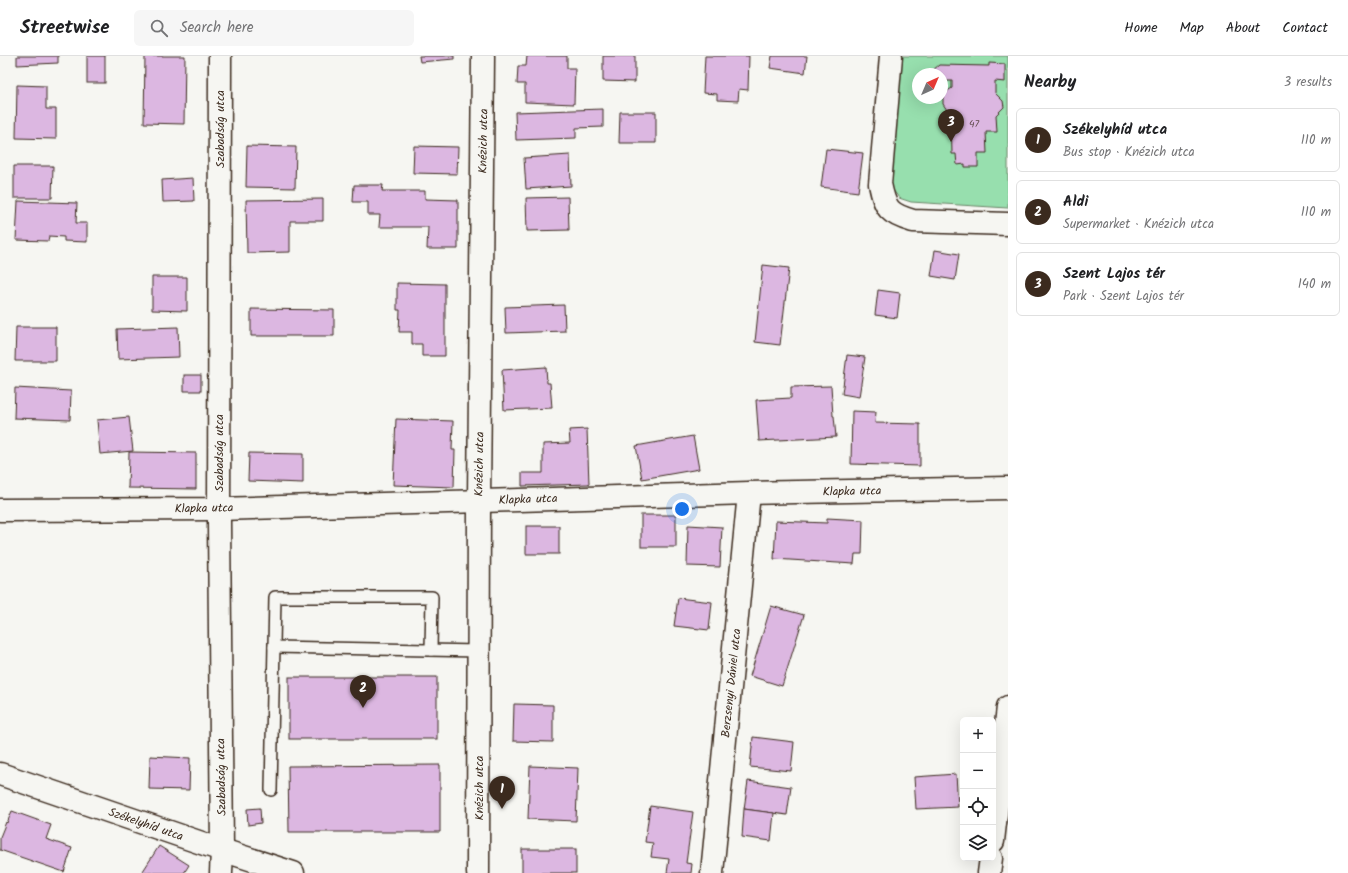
<!DOCTYPE html>
<meta charset="utf-8">
<style>
:root{--surface:#fff;--page:#f6f6f6;--text:#202124;--muted:#757577;--line:#e0e0e0;--accent:#3b2a1e}
body{margin:0;font-family:Kalam,sans-serif;background:var(--page);color:var(--text)}
.controls{position:absolute;right:12px;bottom:12px;display:grid;overflow:hidden;border-radius:6px;box-shadow:0 4px 16px #0002}
.controls button{width:36px;height:36px;display:grid;place-items:center;padding:0;border:0;border-bottom:1px solid var(--line);background:var(--surface);color:var(--text);font:20px sans-serif}
.compass{position:absolute;left:912px;top:12px;width:36px;height:36px;border-radius:50%;background:var(--surface);box-shadow:0 4px 16px #0002;rotate:44deg}
.you{position:absolute;left:682px;top:453px;width:14px;height:14px;margin:-10px;border:3px solid #fff;border-radius:50%;background:#1a73e8;box-shadow:0 0 0 6px #1a73e833}
.badge{display:grid;place-items:center;width:26px;height:26px;border-radius:50%;background:var(--accent);color:#fff;font-size:13px;font-weight:700}
.pin{position:absolute;translate:-50% -33px;filter:drop-shadow(0 1px 2px #0008)}
.pin::after{content:'';position:absolute;top:21px;width:14px;height:12px;background:inherit;clip-path:polygon(0 0,100% 0,50% 100%)}
.list{margin:0;padding:0;list-style:none}
h2{display:flex;justify-content:space-between;align-items:center;height:52px;margin:0;padding:0 16px;font-size:17px}
h2 small{font-size:13px;font-weight:400;color:var(--muted)}
.list li{display:grid;grid-template-columns:26px 1fr auto;gap:12px;align-items:center;box-sizing:border-box;height:64px;margin:0 8px 8px;padding:0 8px;border:1px solid var(--line);border-radius:6px}
.list b{display:block;font-size:15px;white-space:nowrap}
.list p{margin:0;font-size:13px;white-space:nowrap;color:var(--muted)}
.list em{font-size:13px;font-style:normal;color:var(--muted)}
.icon{flex:none;width:22px;height:22px;fill:none;stroke:currentColor;stroke-width:2;stroke-linecap:round;stroke-linejoin:round}
.map{position:relative;flex:none;width:1008px;height:817px;overflow:hidden}
header{display:flex;align-items:center;gap:24px;box-sizing:border-box;height:56px;padding:0 20px;background:var(--surface);border-bottom:1px solid var(--line)}
header strong{font-size:19px}
nav{display:flex;gap:22px;margin-inline-start:auto;font-size:14px}
.search{width:280px;height:36px;background:var(--page);display:flex;align-items:center;gap:10px;box-sizing:border-box;padding:0 14px;border-radius:6px;color:var(--muted);font-size:15px}
main{display:flex}
aside{flex:1;background:var(--surface)}
.map>svg:first-child{display:block}
</style>
<header>
<strong>Streetwise</strong>
<div class="search"><svg class="icon" aria-label="search" viewBox="0 0 24 24"><circle cx="10" cy="10" r="6"/><path d="M15 15l6 6"/></svg>Search here</div>
<nav><a>Home</a><a>Map</a><a>About</a><a>Contact</a></nav>
</header>
<main>
<div class="map">
<svg width="1008" height="817" viewBox="0 0 1008 817">
<rect width="100%" height="100%" fill="#f6f6f2"/>
<filter id="ink" filterUnits="userSpaceOnUse"><feTurbulence type="fractalNoise" baseFrequency=".025" numOctaves="2"/><feDisplacementMap in="SourceGraphic" scale="8" xChannelSelector="R" yChannelSelector="G"/><feConvolveMatrix kernelMatrix="1 2 1 2 8 2 1 2 1" color-interpolation-filters="sRGB"/></filter>
<g filter="url(#ink)">
<path fill="#97dfae" stroke="#698466" fill-rule="evenodd" d="M 899,0 L 1008,0 L 1008,152 L 911,146 L 899,142 L 890,130 ZM 918,18 L 942,18 L 942,42 L 918,42 Z"/>
<g fill="#dcb7e1" stroke="#3b2a1e">
<path d="M 17,0 L 58,0 L 58,7 L 17,9 Z"/>
<rect x="87" y="0" width="18" height="27"/>
<path d="M 145,0 L 185,0 L 184,68 L 144,67 Z"/>
<path d="M 419,0 L 454,0 L 454,3 L 420,6 Z"/>
<path d="M 527,0 L 567,0 L 567,12 L 575,12 L 574,48 L 525,46 L 525,28 L 517,28 L 518,10 L 526,10 Z"/>
<path d="M 603,0 L 635,0 L 635,26 L 603,25 Z"/>
<path d="M 705,0 L 749,0 L 748,34 L 739,33 L 738,45 L 717,44 L 717,38 L 703,37 Z"/>
<path d="M 772,0 L 807,0 L 805,17 L 770,12 Z"/>
<path d="M 989,7 L 1005,8 L 1005,26 L 995,25 L 995,37 L 1003,45 L 1004,51 L 996,59 L 997,76 L 986,76 L 987,97 L 978,97 L 978,111 L 965,111 L 965,108 L 957,109 L 956,98 L 952,98 L 951,56 L 947,54 L 943,48 L 943,41 L 946,36 L 952,32 L 952,25 L 942,25 L 942,18 L 933,18 L 933,14 L 939,9 L 989,10 Z"/>
<path d="M 17,29 L 46,30 L 46,53 L 56,53 L 56,83 L 16,82 Z"/>
<path d="M 603,53 L 603,71 L 576,72 L 576,82 L 516,84 L 515,56 Z"/>
<path d="M 620,56 L 656,56 L 656,87 L 619,87 Z"/>
<path d="M 247,90 L 296,91 L 295,132 L 246,131 Z"/>
<path d="M 414,90 L 458,91 L 457,118 L 413,117 Z"/>
<path d="M 826,93 L 863,97 L 858,136 L 821,131 Z"/>
<path d="M 570,99 L 571,130 L 526,133 L 524,102 Z"/>
<path d="M 14,110 L 53,110 L 52,142 L 14,142 Z"/>
<path d="M 193,122 L 194,145 L 163,146 L 162,124 Z"/>
<path d="M 354,129 L 383,129 L 382,135 L 425,135 L 425,143 L 458,144 L 458,193 L 427,193 L 428,171 L 379,171 L 380,159 L 368,159 L 368,146 L 353,146 Z"/>
<path d="M 568,141 L 569,174 L 527,175 L 526,142 Z"/>
<path d="M 323,143 L 323,165 L 290,165 L 290,196 L 247,197 L 246,144 Z"/>
<path d="M 18,145 L 77,147 L 76,167 L 87,167 L 87,186 L 64,185 L 64,181 L 49,180 L 48,185 L 16,184 Z"/>
<path d="M 935,194 L 959,198 L 955,224 L 931,220 Z"/>
<path d="M 763,209 L 789,212 L 780,289 L 755,286 Z"/>
<path d="M 152,221 L 187,221 L 187,255 L 152,254 Z"/>
<path d="M 397,227 L 445,228 L 445,300 L 422,300 L 422,288 L 412,288 L 412,276 L 399,276 L 400,254 L 397,254 Z"/>
<path d="M 878,234 L 900,237 L 897,262 L 875,259 Z"/>
<path d="M 564,249 L 565,275 L 506,277 L 505,251 Z"/>
<path d="M 251,253 L 334,254 L 334,280 L 251,280 Z"/>
<path d="M 16,271 L 56,271 L 56,305 L 15,305 Z"/>
<path d="M 178,271 L 179,301 L 118,303 L 117,273 Z"/>
<path d="M 847,299 L 865,301 L 859,341 L 842,338 Z"/>
<path d="M 546,311 L 547,327 L 550,327 L 552,352 L 504,354 L 502,314 Z"/>
<rect x="184" y="319" width="17" height="16"/>
<path d="M 831,330 L 833,360 L 834,360 L 836,381 L 759,385 L 756,344 L 791,342 L 791,331 Z"/>
<path d="M 15,332 L 71,335 L 70,364 L 14,362 Z"/>
<path d="M 852,355 L 876,356 L 875,367 L 920,368 L 920,410 L 851,408 Z"/>
<path d="M 129,361 L 133,395 L 100,398 L 97,364 Z"/>
<path d="M 396,363 L 453,365 L 452,394 L 455,394 L 454,431 L 393,429 Z"/>
<path d="M 587,373 L 589,428 L 522,430 L 522,417 L 543,417 L 543,388 L 570,387 L 569,374 Z"/>
<path d="M 693,380 L 699,413 L 642,423 L 636,390 Z"/>
<path d="M 129,396 L 196,397 L 196,433 L 128,432 Z"/>
<path d="M 249,397 L 303,398 L 303,427 L 248,425 Z"/>
<rect x="641" y="459" width="35" height="32"/>
<path d="M 827,462 L 863,464 L 862,498 L 855,498 L 854,508 L 774,503 L 776,465 L 827,467 Z"/>
<path d="M 688,469 L 722,471 L 720,511 L 687,510 Z"/>
<rect x="526" y="470" width="33" height="28"/>
<path d="M 678,542 L 712,546 L 709,574 L 674,570 Z"/>
<path d="M 771,550 L 804,559 L 782,630 L 750,620 Z"/>
<rect x="289" y="621" width="148" height="62"/>
<path d="M 514,648 L 553,649 L 553,686 L 513,685 Z"/>
<path d="M 753,681 L 794,686 L 791,715 L 750,711 Z"/>
<path d="M 150,700 L 190,702 L 189,734 L 149,733 Z"/>
<path d="M 440,709 L 440,776 L 289,776 L 288,710 Z"/>
<path d="M 530,710 L 578,712 L 576,765 L 528,763 Z"/>
<path d="M 956,718 L 958,751 L 916,753 L 914,721 Z"/>
<path d="M 748,725 L 791,731 L 787,759 L 744,753 Z"/>
<path d="M 650,750 L 693,756 L 686,807 L 692,808 L 691,817 L 667,817 L 669,803 L 651,801 L 653,787 L 645,786 Z"/>
<path d="M 260,752 L 261,767 L 248,769 L 247,753 Z"/>
<path d="M 744,753 L 774,757 L 771,785 L 742,781 Z"/>
<path d="M 12,755 L 51,769 L 46,783 L 72,792 L 64,816 L 0,794 L 0,781 L 6,766 L 7,767 Z"/>
<path d="M 159,790 L 189,809 L 184,817 L 147,817 L 143,815 Z"/>
<rect x="522" y="793" width="54" height="24"/>
</g>
<g fill="none" stroke-linecap="round" stroke-linejoin="round">
<g stroke="#3b2a1e" stroke-width="14">
<g id="lane">
<path d="M 274,591 L 479,595"/>
<path d="M 271,734 L 275,541 L 432,541 L 431,594"/>
</g>
</g>
<g stroke="#3b2a1e" stroke-width="25">
<g id="street">
<path d="M 220,0 L 219,466 L 222,794 L 221,817"/>
<path d="M 891,0 L 880,128 C 885,153 889,158 913,165 L 1008,168"/>
<path d="M 0,454 L 219,453 L 749,437 L 1008,432"/>
<path d="M 0,718 L 222,794 L 293,817"/>
<path d="M 993,785 L 1008,651"/>
<path d="M 712,817 L 749,437"/>
<path d="M 989,817 L 991,802"/>
</g>
</g>
<g stroke="#3b2a1e" stroke-width="25">
<path id="secondary" d="M 478,817 L 479,445 L 483,0"/>
</g>
<use href="#lane" stroke="#f6f6f2" stroke-width="11"/>
<use href="#street" stroke="#f6f6f2" stroke-width="22"/>
<use href="#secondary" stroke="#f6f6f2" stroke-width="22"/>
</g>
</g>
<g text-anchor="middle" stroke-width="3.5" stroke-linejoin="round" paint-order="stroke">
<g font-size="10" fill="#634d4f">
<text x="974" y="71">47</text>
</g>
<g font-size="12" fill="#3b2a1e" stroke="#f6f6f2">
<text transform="translate(220 73) rotate(-90)" y="4">Szabadság utca</text>
<text transform="translate(483 85) rotate(-89)" y="4">Knézich utca</text>
<text transform="translate(219 397) rotate(-90)" y="4">Szabadság utca</text>
<text transform="translate(479 408) rotate(-89)" y="4">Knézich utca</text>
<text transform="translate(852 435) rotate(-1)" y="4">Klapka utca</text>
<text transform="translate(528 443) rotate(-2)" y="4">Klapka utca</text>
<text transform="translate(204 452) rotate(-1)" y="4">Klapka utca</text>
<text transform="translate(731 627) rotate(-84)" y="4">Berzsenyi Dániel utca</text>
<text transform="translate(221 721) rotate(-91)" y="4">Szabadság utca</text>
<text transform="translate(479 732) rotate(-90)" y="4">Knézich utca</text>
<text transform="translate(146 768) rotate(19)" y="4">Székelyhíd utca</text>
</g>
</g>
</svg>
<div class="controls">
<button>+</button>
<button>−</button>
<button><svg class="icon" aria-label="locate" viewBox="0 0 24 24"><circle cx="12" cy="12" r="6"/><path d="M12 2v4M12 18v4M2 12h4M18 12h4"/></svg></button>
<button><svg class="icon" aria-label="layers" viewBox="0 0 24 24"><path d="M12 4l9 5-9 5-9-5zM3 14l9 5 9-5"/></svg></button>
</div>
<svg class="compass" viewBox="-18 -18 36 36"><path d="M0-13l5 13h-10z" fill="#e53935"/><path d="M0 13l5-13h-10z" fill="#757577"/></svg>
<div class="you"></div>
<div class="pin badge" style="left:502px;top:753px">1</div>
<div class="pin badge" style="left:363px;top:652px">2</div>
<div class="pin badge" style="left:951px;top:86px">3</div>
</div>
<aside>
<h2>Nearby<small>3 results</small></h2>
<ul class="list">
<li><span class="badge">1</span><div><b>Székelyhíd utca</b><p>Bus stop · Knézich utca</p></div><em>110 m</em></li>
<li><span class="badge">2</span><div><b>Aldi</b><p>Supermarket · Knézich utca</p></div><em>110 m</em></li>
<li><span class="badge">3</span><div><b>Szent Lajos tér</b><p>Park · Szent Lajos tér</p></div><em>140 m</em></li>
</ul>
</aside>
</main>
